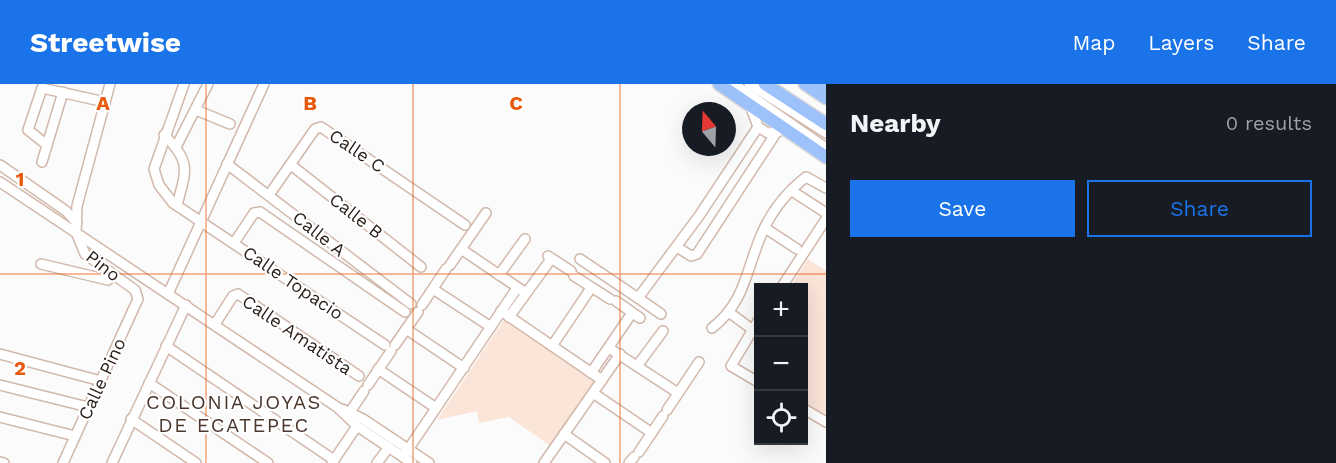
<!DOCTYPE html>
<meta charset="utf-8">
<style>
:root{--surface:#171b24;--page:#20242c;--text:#f1f3f6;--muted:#9ea1a6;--line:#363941;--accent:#1a73e8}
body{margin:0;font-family:"Work Sans",sans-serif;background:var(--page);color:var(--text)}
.controls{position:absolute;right:18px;bottom:18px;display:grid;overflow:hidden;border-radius:0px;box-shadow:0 6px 24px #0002}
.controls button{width:54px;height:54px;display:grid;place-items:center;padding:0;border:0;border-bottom:2px solid var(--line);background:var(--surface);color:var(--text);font:30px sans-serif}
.compass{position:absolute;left:682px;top:18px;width:54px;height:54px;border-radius:50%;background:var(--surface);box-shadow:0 6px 24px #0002;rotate:341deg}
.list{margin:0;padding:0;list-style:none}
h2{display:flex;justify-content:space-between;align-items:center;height:78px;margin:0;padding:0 24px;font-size:26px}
h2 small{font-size:20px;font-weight:400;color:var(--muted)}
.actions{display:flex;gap:12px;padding:18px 24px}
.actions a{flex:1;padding:14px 0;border:2px solid var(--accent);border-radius:0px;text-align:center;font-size:21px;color:var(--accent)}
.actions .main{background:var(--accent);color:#fff}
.icon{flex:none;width:33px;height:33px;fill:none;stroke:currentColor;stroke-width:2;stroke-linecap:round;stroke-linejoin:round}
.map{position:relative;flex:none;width:826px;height:379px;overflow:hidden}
header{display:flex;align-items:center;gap:36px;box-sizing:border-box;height:84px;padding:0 30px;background:var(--accent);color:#fff}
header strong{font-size:28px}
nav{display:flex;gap:33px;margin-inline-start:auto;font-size:21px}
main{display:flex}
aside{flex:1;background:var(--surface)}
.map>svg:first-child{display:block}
</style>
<header>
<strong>Streetwise</strong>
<nav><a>Map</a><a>Layers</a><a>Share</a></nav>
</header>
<main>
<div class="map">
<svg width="826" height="379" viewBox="0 0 826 379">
<rect width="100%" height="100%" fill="#fbfbfb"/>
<g fill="#fbe4d8">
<path d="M 808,175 L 826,187 L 826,334 L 804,320 L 804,204 L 790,204 Z"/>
<path d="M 506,233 L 597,296 L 552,363 L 509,333 L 479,339 L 477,327 L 437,336 Z"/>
</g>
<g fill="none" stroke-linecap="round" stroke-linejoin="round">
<g stroke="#d1b8ab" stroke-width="12">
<g id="minor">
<path d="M 184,0 L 154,85 L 159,101 L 173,119 L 385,261"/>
<path d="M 734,0 L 826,64"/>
<path d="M 749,0 L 826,49"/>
<path d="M 751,24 L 758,43 L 768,49 L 778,48"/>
<path d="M 196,26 L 230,40"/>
<path d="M 164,51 C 192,78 186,87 177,121"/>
<path d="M 47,61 L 28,46 L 42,4 L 105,18"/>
<path d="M 176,63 L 208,0"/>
<path d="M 42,78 L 63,8"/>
<path d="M 227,80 L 411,220"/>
<path d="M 0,81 L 66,127 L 77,139"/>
<path d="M 291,81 L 421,183"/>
<path d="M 0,98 L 337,323 L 357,342 L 412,379"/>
<path d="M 792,107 L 826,129"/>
<path d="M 269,111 L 315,45 L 321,43 L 465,141"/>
<path d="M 765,144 L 797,165"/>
<path d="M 234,159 L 254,129 L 260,128 L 405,228"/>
<path d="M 677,163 L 691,172 L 697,170 L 776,49"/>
<path d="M 461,165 L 526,209"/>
<path d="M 548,172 L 571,187"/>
<path d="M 580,175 L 638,214 L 699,132 L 758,43"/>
<path d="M 41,180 L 108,196"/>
<path d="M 450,181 L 486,129"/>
<path d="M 499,191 L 525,155"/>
<path d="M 574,192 L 610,215"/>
<path d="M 781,204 L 826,135"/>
<path d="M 433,205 L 491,243"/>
<path d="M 168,210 L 264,0"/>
<path d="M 638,214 L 661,230"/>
<path d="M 616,217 L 640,234"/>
<path d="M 422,221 L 446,185"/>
<path d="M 501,227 L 602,296"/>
<path d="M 730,229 L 753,246"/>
<path d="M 509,233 L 551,175"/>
<path d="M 758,237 L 731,282 L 758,298"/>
<path d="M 215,240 L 233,212 L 238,210 L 359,292"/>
<path d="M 712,244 C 746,218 746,184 763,147 C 772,127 788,107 806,93 L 826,104"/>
<path d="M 406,245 L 464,284"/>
<path d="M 395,261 L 418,228"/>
<path d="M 166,262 L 334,376"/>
<path d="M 552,262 L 591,204"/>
<path d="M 609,264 L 678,309"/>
<path d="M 0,270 L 101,297"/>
<path d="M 637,282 L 663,247"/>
<path d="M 378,285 L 436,324"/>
<path d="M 591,289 L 632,229"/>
<path d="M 149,299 L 268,379"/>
<path d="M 0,301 L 88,323"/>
<path d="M 368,301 L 391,267"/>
<path d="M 593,309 L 652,349"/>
<path d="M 342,325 L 363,335 L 429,379"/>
<path d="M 804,325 L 826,338"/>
<path d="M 667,326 L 699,278"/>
<path d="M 348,331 L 364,307"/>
<path d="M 0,333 L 75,352"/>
<path d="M 131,335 L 196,379"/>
<path d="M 564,350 L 605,379"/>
<path d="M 639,368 L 663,332"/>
<path d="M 403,373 L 517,204"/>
<path d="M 0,378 L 4,379"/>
<path d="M 63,379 L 138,215 L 135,206 L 85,170 L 76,148 L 77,122 L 110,0"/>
<path d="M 112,379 L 186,221"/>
<path d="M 332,379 L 357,342"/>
<path d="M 377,379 L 389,363"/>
<path d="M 544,379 L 620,270"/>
<path d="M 629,379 L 634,373"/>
</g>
</g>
<g stroke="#d8d6d6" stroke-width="15">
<g id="highway">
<path d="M 719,0 L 826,73"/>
<path d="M 765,0 L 826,40"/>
<path d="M 805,0 L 826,14"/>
<path d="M 823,0 L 826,2"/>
</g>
</g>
<use href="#minor" stroke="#fff" stroke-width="9"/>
<use href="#highway" stroke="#9dc1fa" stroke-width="12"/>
</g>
<path fill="none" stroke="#e8590c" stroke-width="1.5" stroke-opacity="0.55" d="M 206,0 L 206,379M 413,0 L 413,379M 620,0 L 620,379M 0,190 L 826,190"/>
<g text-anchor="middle" stroke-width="4.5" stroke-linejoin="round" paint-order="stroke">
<g font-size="18" fill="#271d19" stroke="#fff">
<text transform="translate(357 67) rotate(34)" y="6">Calle C</text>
<text transform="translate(356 132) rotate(38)" y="6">Calle B</text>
<text transform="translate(319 150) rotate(38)" y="6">Calle A</text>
<text transform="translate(103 182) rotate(38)" y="6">Pino</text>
<text transform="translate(293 199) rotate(34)" y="6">Calle Topacio</text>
<text transform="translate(297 251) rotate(34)" y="6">Calle Amatista</text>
<text transform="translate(102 295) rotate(-65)" y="6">Calle Pino</text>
</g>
<g font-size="20" letter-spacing="1.5" fill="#4b372d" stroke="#fff">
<text x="234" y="325">COLONIA JOYAS<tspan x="234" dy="23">DE ECATEPEC</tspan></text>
</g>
</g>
<g font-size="20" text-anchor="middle" font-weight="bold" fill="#e8590c" stroke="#fff" stroke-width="4.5" stroke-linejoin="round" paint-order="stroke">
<text x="103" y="26">A</text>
<text x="310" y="26">B</text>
<text x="516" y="26">C</text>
<text x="20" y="102">1</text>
<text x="20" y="291">2</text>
</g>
</svg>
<div class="controls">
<button>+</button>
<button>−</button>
<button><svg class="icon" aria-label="locate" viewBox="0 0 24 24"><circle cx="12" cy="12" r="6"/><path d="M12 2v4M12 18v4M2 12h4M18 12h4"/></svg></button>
</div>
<svg class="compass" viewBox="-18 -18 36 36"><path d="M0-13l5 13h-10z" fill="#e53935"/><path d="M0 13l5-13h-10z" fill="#9ea1a6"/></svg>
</div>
<aside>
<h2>Nearby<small>0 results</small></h2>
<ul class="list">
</ul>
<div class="actions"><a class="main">Save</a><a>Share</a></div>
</aside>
</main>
